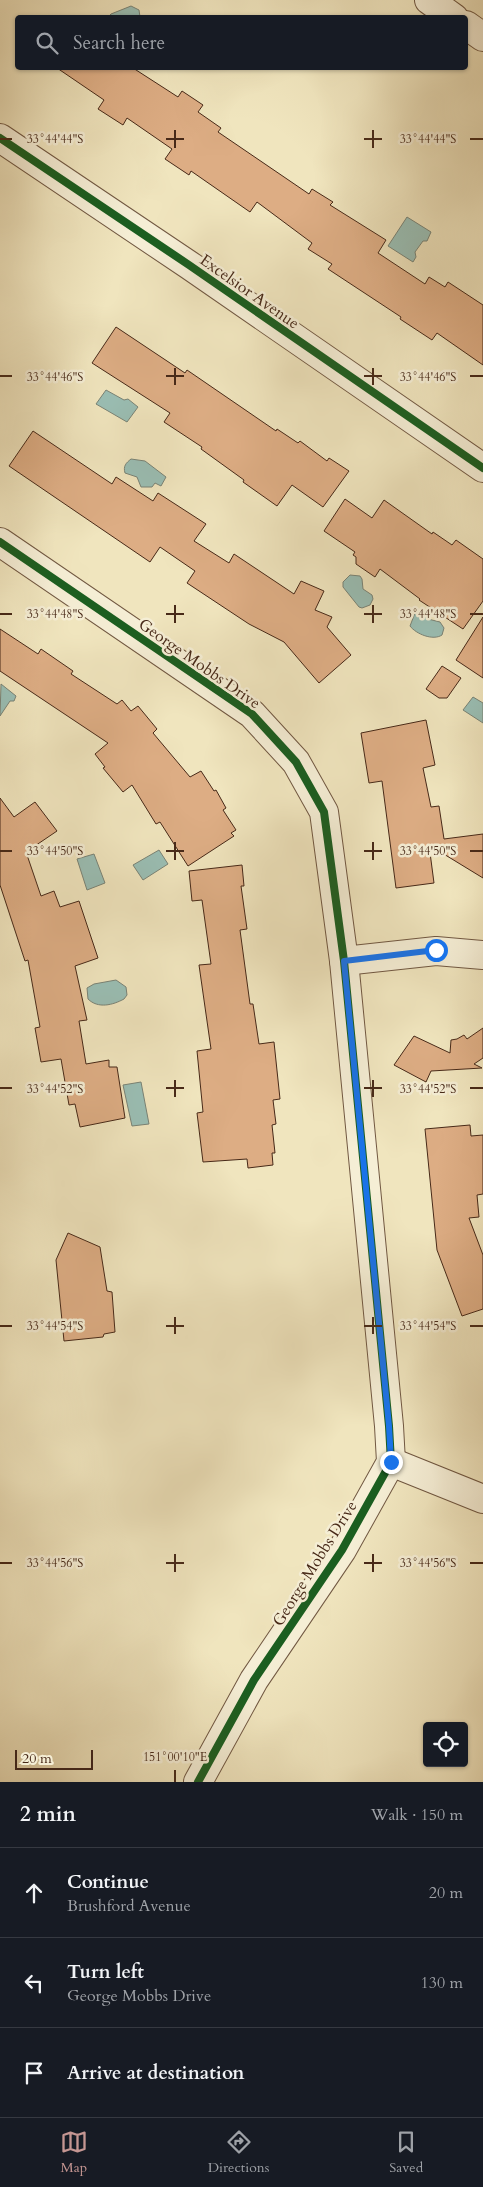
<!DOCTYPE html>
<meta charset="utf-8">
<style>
:root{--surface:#171b24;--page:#20242c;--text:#f1f3f6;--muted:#9ea1a6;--line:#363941;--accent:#c59692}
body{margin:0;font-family:Cardo,serif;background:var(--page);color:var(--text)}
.controls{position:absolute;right:15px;bottom:15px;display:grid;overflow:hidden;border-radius:5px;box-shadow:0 1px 4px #0004}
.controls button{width:45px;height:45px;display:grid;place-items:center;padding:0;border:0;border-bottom:1px solid var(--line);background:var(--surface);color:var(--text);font:25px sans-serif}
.scale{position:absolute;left:15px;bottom:12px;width:78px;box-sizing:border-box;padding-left:5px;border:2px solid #472918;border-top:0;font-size:14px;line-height:18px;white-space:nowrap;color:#472918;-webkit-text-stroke:4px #f5eed5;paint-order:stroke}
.stop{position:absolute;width:15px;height:15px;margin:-11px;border:4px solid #1a73e8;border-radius:50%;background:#fff}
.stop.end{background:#1a73e8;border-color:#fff;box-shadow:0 1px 5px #0008}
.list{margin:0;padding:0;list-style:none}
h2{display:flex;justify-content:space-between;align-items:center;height:65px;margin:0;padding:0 20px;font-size:21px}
h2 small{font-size:16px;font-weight:400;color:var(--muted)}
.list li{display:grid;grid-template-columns:32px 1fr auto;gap:15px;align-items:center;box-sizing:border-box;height:90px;padding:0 20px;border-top:1px solid var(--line)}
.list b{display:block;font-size:19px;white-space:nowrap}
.list p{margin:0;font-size:16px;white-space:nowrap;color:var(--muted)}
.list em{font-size:16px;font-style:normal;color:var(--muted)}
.icon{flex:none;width:28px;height:28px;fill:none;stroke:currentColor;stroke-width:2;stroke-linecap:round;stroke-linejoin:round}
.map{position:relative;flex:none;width:483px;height:1782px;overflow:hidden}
.search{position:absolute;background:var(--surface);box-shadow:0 1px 4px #0004;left:15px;right:15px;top:15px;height:55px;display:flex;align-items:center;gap:12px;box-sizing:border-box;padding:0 18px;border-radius:5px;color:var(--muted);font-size:19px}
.sheet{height:335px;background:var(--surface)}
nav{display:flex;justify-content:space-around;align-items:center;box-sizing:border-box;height:70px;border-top:1px solid var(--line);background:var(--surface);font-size:14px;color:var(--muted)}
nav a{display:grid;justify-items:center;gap:2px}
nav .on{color:var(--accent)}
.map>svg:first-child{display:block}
</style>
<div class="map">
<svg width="483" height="1782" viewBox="0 0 483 1782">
<rect width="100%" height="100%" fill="#f0e5be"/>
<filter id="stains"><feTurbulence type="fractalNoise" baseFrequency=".004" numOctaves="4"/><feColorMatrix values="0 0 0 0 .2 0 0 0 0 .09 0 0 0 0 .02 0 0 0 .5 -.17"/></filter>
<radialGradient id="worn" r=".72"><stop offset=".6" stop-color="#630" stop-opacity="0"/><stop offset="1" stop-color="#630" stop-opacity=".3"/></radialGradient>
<g fill="#9abfb5" stroke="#798376">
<path d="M 131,6 L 139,10 L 140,17 L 108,17 L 111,14 Z"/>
<path d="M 407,217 L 431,232 L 427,241 L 423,241 L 415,252 L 416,257 L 413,262 L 388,246 Z"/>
<path d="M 106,390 L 124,400 L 128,399 L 138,407 L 127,422 L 96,404 Z"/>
<path d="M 131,459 L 145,461 L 166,477 L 161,486 L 155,483 L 152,487 L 141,487 L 137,477 L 125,473 C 123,466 126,463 131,459 Z"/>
<path d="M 350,575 L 360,576 L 362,579 L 363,589 L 372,595 L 373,599 L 370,605 L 362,608 L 359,607 L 343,587 L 343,582 Z"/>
<path d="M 415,613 L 425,613 L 428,619 L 440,622 L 444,628 L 442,635 C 433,641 416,634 410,626 Z"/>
<path d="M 1,684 L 16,696 L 14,701 L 10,701 L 0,716 Z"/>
<path d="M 473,697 L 483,703 L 483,723 L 463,710 Z"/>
<path d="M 159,850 L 168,864 L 143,880 L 133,865 Z"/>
<path d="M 94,854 L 105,883 L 87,890 L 77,859 Z"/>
<path d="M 116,980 L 126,987 L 127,995 L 124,999 C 113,1005 98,1009 88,999 L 87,988 L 94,984 Z"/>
<path d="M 141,1082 L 149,1124 L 132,1126 L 123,1085 Z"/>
</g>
<g fill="#ddad84" stroke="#472918">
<path d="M 57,68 L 133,68 L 178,97 L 182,91 L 203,105 L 198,112 L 221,128 L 218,132 L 309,194 L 312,189 L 333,202 L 330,205 L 386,240 L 378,253 L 425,284 L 429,277 L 445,287 L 448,282 L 483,305 L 483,365 L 437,333 L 432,340 L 400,319 L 401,317 L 328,269 L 332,264 L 308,249 L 312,243 L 257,202 L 250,212 L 191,171 L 189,175 L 165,159 L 172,149 L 127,118 L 123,125 L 98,109 L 104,100 Z"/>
<path d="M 116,327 L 185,373 L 187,370 L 276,431 L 277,429 L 298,443 L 300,441 L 327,461 L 329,458 L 349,471 L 323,507 L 292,485 L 277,506 L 243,482 L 244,480 L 201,449 L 202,447 L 164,422 L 170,413 L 92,363 Z"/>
<path d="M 33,431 L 112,484 L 116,477 L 153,501 L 158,493 L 206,524 L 194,541 L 229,563 L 234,554 L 294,594 L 301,581 L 324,591 L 315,610 L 332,617 L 327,627 L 351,655 L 319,683 L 284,642 L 249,624 L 187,583 L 195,571 L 160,547 L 150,562 L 9,466 Z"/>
<path d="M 345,499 L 372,518 L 384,500 L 432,534 L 433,532 L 452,545 L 456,540 L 483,559 L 483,601 L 463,629 L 419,600 L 420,599 L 380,569 L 375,577 L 356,564 L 356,557 L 353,555 L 355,552 L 324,531 Z"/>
<path d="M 483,617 L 483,678 L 456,660 Z"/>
<path d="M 0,629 L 38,654 L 41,649 L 73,671 L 71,674 L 117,704 L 122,700 L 131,711 L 138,706 L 157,729 L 153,733 L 190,777 L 201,771 L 214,791 L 216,790 L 226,808 L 223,810 L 236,830 L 231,833 L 234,836 L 188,866 L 160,822 L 156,824 L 132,785 L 123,792 L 103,768 L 105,767 L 95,754 L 108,743 L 0,671 Z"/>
<path d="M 442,666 L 461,678 L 447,698 L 439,698 L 426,689 Z"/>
<path d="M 426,720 L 435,765 L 423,768 L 431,807 L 439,806 L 444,839 L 483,834 L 483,878 L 429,845 L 434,883 L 396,888 L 382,781 L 369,783 L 361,733 Z"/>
<path d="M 0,798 L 14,817 L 35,802 L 57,831 L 26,852 L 41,896 L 54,891 L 60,907 L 79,901 L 98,958 L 75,966 L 87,1020 L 79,1021 L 86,1064 L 109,1060 L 109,1067 L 117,1067 L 125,1118 L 80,1127 L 75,1104 L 69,1105 L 61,1059 L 41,1062 L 35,1028 L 40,1027 L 28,960 L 25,961 L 0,885 Z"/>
<path d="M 242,865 L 244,886 L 241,886 L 247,929 L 240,930 L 250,1004 L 253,1004 L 259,1044 L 274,1042 L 280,1099 L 273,1100 L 276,1124 L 272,1125 L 275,1153 L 272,1153 L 273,1165 L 248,1168 L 247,1159 L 203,1162 L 197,1113 L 203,1112 L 197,1051 L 211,1049 L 199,965 L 211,964 L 202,900 L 192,901 L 189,871 Z"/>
<path d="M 483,1028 L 483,1058 L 474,1064 L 482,1068 L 431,1071 L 426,1082 L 394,1065 L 414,1036 L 450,1053 L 451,1040 L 457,1039 L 464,1035 L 467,1039 Z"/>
<path d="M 470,1125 L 471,1136 L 483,1135 L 483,1194 L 477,1195 L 479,1217 L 469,1218 L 483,1255 L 483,1309 L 462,1316 L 437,1250 L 425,1129 Z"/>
<path d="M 68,1233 L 100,1247 L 107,1291 L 112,1292 L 115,1332 L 104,1334 L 103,1337 L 64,1341 L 56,1260 Z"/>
</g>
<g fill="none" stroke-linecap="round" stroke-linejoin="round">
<g stroke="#715842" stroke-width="30">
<g id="street">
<path d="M 429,0 L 454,18"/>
<path d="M 466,25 L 483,37"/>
<path d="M 0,138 L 189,265 L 483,468"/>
<path d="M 0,542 L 252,714 L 296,762 L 324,812 L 344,961 L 389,1426 L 391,1462 L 342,1550 L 254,1680 L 198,1782"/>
<path d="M 344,961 L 436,951 L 483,955"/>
<path d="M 391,1462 L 483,1499"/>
</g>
</g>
<use href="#street" stroke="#f5eed5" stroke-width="28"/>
<g stroke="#f5eed5" stroke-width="11">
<g id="cycleway">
<path d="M 0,138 L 189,265 L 483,468"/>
<path d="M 0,542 L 252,714 L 296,762 L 324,812 L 344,961 L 389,1426 L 391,1462 L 342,1550 L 254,1680 L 198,1782"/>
</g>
</g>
<use href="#cycleway" stroke="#1b5e20" stroke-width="8"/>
</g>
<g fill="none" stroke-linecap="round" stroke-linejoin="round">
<path stroke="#1a73e8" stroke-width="6" d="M 391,1462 L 389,1426 L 344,961 L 436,950"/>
</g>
<path fill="none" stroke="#472918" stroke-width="2" d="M 175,130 L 175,148M 373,130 L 373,148M 0,139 L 12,139M 166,139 L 184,139M 364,139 L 382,139M 470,139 L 483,139M 175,368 L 175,385M 373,368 L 373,385M 0,376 L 12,376M 166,376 L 184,376M 364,376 L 382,376M 470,376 L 483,376M 175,605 L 175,623M 373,605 L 373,623M 0,614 L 12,614M 166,614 L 184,614M 364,614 L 382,614M 470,614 L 483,614M 175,842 L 175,860M 373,842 L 373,860M 0,851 L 12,851M 166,851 L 184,851M 364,851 L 382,851M 470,851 L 483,851M 175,1080 L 175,1097M 373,1080 L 373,1097M 0,1088 L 12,1088M 166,1088 L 184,1088M 364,1088 L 382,1088M 470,1088 L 483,1088M 175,1317 L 175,1334M 373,1317 L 373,1334M 0,1326 L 12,1326M 166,1326 L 184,1326M 364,1326 L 382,1326M 470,1326 L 483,1326M 175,1554 L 175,1572M 373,1554 L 373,1572M 0,1563 L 12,1563M 166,1563 L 184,1563M 364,1563 L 382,1563M 470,1563 L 483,1563M 175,1770 L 175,1782"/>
<g text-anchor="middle" stroke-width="5" stroke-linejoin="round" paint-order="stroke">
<g font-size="16" fill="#472918" stroke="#f5eed5">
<text transform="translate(250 291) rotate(35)" y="6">Excelsior Avenue</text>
<text transform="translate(200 663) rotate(35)" y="6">George Mobbs Drive</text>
<text transform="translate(314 1563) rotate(-58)" y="6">George Mobbs Drive</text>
</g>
</g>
<g font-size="12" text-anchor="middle" fill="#472918" stroke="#f5eed5" stroke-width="5" stroke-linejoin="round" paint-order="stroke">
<text x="55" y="143">33°44'44"S</text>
<text x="428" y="143">33°44'44"S</text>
<text x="55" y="381">33°44'46"S</text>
<text x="428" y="381">33°44'46"S</text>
<text x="55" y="618">33°44'48"S</text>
<text x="428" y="618">33°44'48"S</text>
<text x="55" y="855">33°44'50"S</text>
<text x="428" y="855">33°44'50"S</text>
<text x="55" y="1093">33°44'52"S</text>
<text x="428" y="1093">33°44'52"S</text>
<text x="55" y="1330">33°44'54"S</text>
<text x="428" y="1330">33°44'54"S</text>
<text x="55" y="1567">33°44'56"S</text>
<text x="428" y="1567">33°44'56"S</text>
<text x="175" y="1761">151°00'10"E</text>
</g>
<rect width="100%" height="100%" filter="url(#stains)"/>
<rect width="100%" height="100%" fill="url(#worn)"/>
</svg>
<div class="controls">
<button><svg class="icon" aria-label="locate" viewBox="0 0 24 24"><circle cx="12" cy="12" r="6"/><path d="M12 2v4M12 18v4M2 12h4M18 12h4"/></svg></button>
</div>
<div class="scale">20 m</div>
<div class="stop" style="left:436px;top:950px"></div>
<div class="stop end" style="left:391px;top:1462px"></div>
<div class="search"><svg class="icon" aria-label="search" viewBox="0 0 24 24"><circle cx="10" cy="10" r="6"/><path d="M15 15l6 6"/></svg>Search here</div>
</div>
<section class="sheet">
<h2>2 min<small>Walk · 150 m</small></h2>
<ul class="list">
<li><svg class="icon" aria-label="ahead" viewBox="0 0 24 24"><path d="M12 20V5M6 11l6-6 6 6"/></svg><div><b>Continue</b><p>Brushford Avenue</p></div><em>20 m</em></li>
<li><svg class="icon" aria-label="left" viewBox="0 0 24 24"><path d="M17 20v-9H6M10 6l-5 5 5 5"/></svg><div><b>Turn left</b><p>George Mobbs Drive</p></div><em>130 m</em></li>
<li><svg class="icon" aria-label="arrive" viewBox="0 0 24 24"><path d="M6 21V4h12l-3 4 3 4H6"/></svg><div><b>Arrive at destination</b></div></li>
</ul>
</section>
<nav>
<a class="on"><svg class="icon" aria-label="map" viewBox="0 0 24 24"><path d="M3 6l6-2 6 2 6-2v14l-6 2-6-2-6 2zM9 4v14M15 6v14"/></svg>Map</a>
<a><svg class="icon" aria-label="directions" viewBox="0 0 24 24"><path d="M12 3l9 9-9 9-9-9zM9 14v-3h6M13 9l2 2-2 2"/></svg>Directions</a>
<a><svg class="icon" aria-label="saved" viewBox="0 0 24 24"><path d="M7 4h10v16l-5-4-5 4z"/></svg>Saved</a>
</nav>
